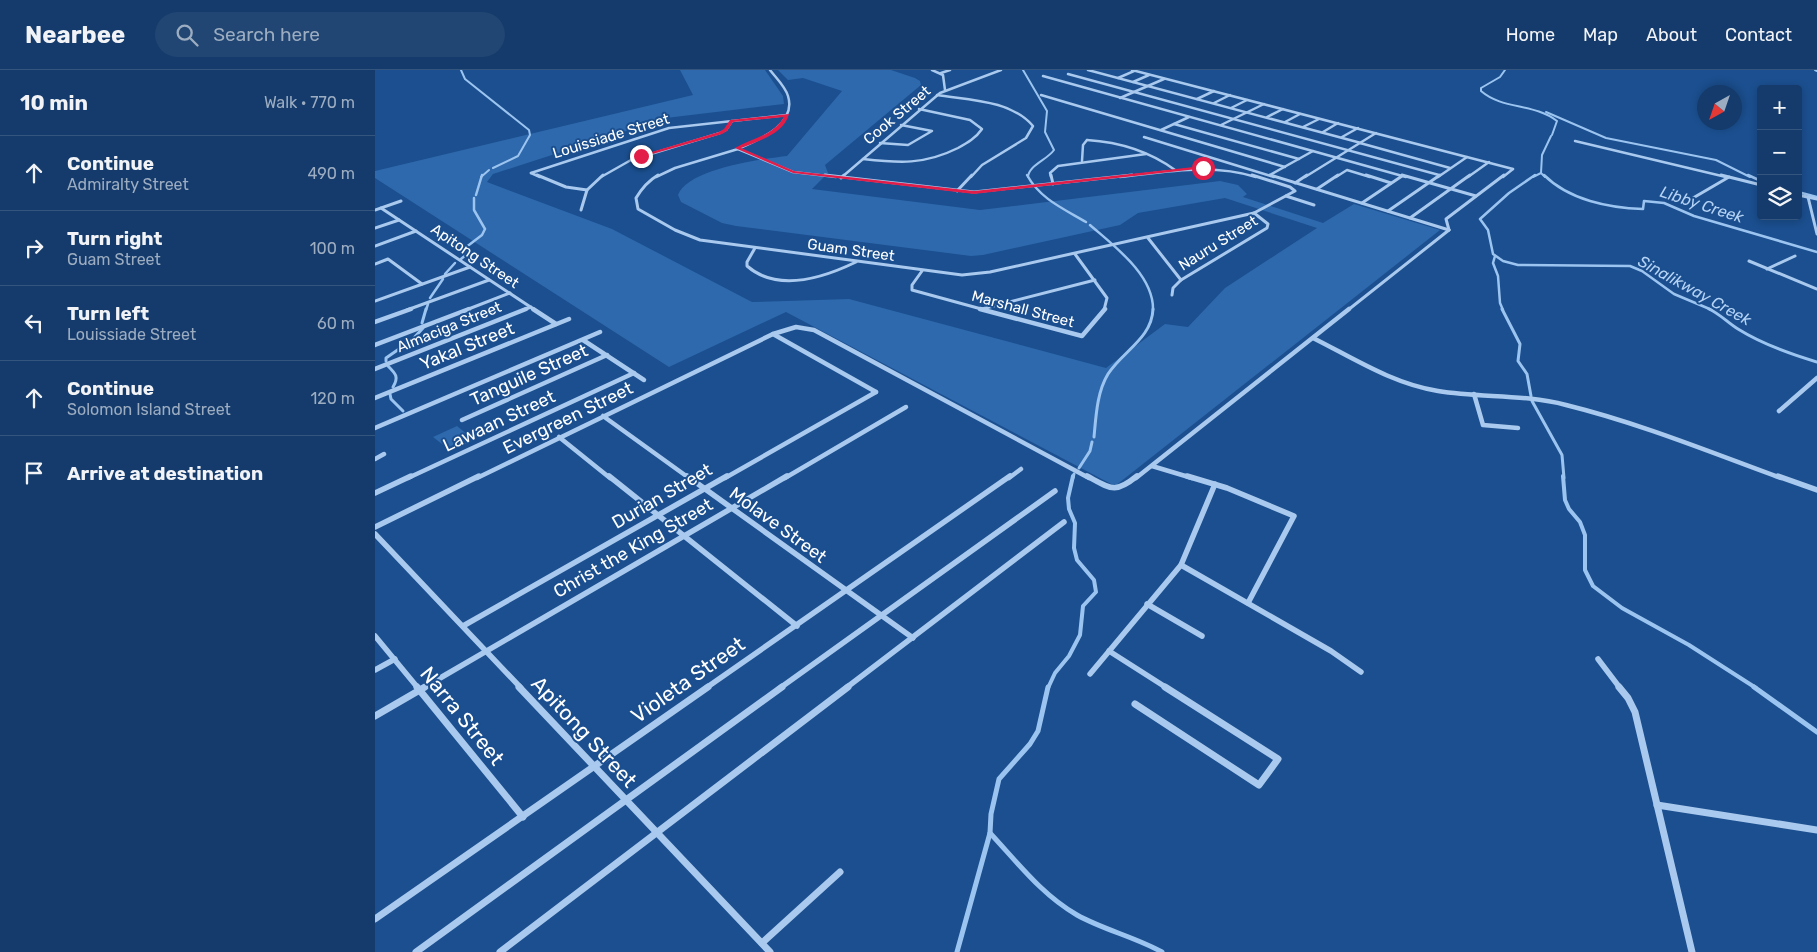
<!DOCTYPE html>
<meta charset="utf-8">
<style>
:root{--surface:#143b6b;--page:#214673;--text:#f1f3f6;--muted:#9dadc1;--line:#33557e}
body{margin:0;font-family:Rubik,sans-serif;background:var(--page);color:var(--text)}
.controls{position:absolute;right:15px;top:15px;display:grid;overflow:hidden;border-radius:5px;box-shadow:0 2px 8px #0003}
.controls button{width:45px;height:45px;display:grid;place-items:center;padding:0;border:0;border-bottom:1px solid var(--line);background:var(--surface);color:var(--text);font:25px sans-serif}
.compass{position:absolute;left:1322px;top:15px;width:45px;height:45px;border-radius:50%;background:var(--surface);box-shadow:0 2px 8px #0003;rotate:220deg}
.stop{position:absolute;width:15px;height:15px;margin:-11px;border:4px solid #e11d48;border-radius:50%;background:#fff}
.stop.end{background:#e11d48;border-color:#fff;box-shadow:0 1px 5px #0008}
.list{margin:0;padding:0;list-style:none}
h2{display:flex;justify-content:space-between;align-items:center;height:65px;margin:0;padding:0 20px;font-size:21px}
h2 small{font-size:16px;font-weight:400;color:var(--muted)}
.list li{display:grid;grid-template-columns:32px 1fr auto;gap:15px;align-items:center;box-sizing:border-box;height:75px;padding:0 20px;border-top:1px solid var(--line)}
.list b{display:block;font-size:19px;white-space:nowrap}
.list p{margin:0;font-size:16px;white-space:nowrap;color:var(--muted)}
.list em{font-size:16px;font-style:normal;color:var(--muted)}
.icon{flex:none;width:28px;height:28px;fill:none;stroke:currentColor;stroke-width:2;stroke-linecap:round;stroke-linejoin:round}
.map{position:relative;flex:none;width:1442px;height:882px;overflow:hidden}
header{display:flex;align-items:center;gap:30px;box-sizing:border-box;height:70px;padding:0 25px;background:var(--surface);border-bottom:1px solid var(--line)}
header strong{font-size:24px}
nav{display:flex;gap:28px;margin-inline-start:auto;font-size:18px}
.search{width:350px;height:45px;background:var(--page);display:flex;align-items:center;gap:12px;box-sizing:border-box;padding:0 18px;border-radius:28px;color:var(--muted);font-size:19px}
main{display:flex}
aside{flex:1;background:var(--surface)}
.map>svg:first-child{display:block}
</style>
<header>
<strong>Nearbee</strong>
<div class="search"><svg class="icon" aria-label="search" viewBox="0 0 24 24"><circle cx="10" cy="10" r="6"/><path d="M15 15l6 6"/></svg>Search here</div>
<nav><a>Home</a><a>Map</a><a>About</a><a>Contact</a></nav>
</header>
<main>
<aside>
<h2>10 min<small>Walk · 770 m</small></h2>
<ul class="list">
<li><svg class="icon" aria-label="ahead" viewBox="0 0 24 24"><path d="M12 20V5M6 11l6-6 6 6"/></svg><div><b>Continue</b><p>Admiralty Street</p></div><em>490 m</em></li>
<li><svg class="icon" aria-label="right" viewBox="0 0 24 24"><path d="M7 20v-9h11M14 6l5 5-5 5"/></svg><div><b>Turn right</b><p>Guam Street</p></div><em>100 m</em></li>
<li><svg class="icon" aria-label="left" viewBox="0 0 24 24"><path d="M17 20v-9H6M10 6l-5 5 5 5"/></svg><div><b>Turn left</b><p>Louissiade Street</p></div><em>60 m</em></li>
<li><svg class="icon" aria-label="ahead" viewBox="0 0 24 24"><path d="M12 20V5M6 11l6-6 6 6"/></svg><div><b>Continue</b><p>Solomon Island Street</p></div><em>120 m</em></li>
<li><svg class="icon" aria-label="arrive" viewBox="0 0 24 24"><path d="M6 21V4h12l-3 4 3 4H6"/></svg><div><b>Arrive at destination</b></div></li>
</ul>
</aside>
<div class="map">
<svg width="1442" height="882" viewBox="0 0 1442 882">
<rect width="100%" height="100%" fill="#1b4f8f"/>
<g fill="#2e69ad">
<path d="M 305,0 L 390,0 L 408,26 L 409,34 L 291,48 L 118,104 L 112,112 L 237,159 L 377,232 L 474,229 L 731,298 L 790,254 L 813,257 L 850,218 L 942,158 L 850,128 L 763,143 L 745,155 L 608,185 L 596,186 L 361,156 L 347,153 L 306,132 L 303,125 C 313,99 386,89 412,86 L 467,21 L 428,8 L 413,10 L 403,0 L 516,0 L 540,8 L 545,11 L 546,15 L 450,95 L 453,103 L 437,119 L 605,140 L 845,111 L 863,115 L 872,124 L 868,127 L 948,153 L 979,134 L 1065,160 L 740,416 L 411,242 L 294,297 L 0,108 L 0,101 L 318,25 Z"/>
<path d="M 82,356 L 99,370 L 76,381 L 58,367 Z"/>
</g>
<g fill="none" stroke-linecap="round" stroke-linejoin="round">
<g stroke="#9cc4f0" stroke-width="2">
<path d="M 86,0 L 90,9 L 154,60 L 155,65 L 143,86 L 118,98"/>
<path d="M 648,0 L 672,41 L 670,62 L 679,80 C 672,90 654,95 653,107"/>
<path d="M 1130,0 L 1125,7 L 1106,18 L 1106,21 C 1128,40 1159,33 1182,51 L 1177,65"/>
<path d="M 1440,0 L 1442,1"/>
<path d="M 1171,42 L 1231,68 L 1341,90 L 1375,107"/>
<path d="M 106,107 L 114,100"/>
<path d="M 1158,107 L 1166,103"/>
<path d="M 1170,107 L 1166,103 L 1167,85 L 1176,66"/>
</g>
<g stroke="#9cc4f0" stroke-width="2.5">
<path d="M 652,105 C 665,129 689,139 711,152"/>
<path d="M 1160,105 L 1134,123 L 1105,149 L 1113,160 L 1118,184 L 1128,191 L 1143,195 L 1255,196 L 1267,201 L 1299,224 L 1337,240"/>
<path d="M 1169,105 C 1194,130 1234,138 1268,139 L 1269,131 L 1289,133 L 1319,146 L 1442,182"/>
<path d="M 1373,105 L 1386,111"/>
<path d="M 1423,122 L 1442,127"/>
<path d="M 101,125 L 107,105"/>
<path d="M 715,155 C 739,176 779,205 778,240"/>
<path d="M 1120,186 L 1118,193 L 1123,206 L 1125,233 L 1128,240"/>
<path d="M 86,189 L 92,184 L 90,178 L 107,165 L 110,159 L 99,140 L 99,128"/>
<path d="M 70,204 L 80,193"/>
<path d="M 55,228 L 68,209"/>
<path d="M 51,240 L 53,234"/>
</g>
<g stroke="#9cc4f0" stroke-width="3">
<path d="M 1127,239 L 1145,274 L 1143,291 L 1152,304 L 1156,326"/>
<path d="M 1334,239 C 1345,244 1353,253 1363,259 C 1387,274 1415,284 1442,292"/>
<path d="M 47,253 L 51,239"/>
<path d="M 11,291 L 11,288 L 37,270 L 48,258"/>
<path d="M 13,296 C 21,304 24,307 18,317"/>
<path d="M 15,324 L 16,329 L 28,341"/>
<path d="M 1157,331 L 1187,385 L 1189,408"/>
<path d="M 719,367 C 721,346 722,322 733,304 C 748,281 777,268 778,239"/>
<path d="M 704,398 L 715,381 L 717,372"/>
<path d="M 698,408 L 699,404"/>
</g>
<g stroke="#9cc4f0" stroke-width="4">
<path d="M 1188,406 L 1190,430 L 1194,439 L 1205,452 L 1210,465 L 1210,500 L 1218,516 L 1247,538 L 1314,575 L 1381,618"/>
<path d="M 673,618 L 680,603 L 694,586 L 705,565 L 708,536 L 721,522 L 719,510 L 702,490 L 699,478 L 700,453 L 694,439 L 693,428 L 698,406"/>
</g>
<g stroke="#9cc4f0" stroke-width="5">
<path d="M 1379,617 L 1442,662"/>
<path d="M 615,763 C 642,792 667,825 702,845 C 729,860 760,867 787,882"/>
<path d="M 582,882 L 615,763 L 616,744 L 624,709 L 655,674 L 663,661 L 673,617"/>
</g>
<g stroke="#a9c9ee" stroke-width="2.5">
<path d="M 557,0 L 568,5 L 570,20"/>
<path d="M 713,0 L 986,73"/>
<path d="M 757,0 L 1138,99"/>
<path d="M 566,3 L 575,0"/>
<path d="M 693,4 L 1064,105"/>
<path d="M 668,6 L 1031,107"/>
<path d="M 743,8 L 759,1"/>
<path d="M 758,12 L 774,5"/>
<path d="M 562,25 C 593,30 636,30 658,56 L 651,68 L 607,95 L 596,107"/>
<path d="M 666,25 L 910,97"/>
<path d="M 745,28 L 789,9"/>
<path d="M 822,29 L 839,21"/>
<path d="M 839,33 L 855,25"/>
<path d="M 856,38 L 872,30"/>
<path d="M 892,47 L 908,39"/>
<path d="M 910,52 L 925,44"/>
<path d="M 799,54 L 924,89"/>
<path d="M 846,55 L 889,34"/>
<path d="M 928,57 L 944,49"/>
<path d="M 786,60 L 814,47"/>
<path d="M 948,62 L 963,53"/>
<path d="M 769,67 L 899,107"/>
<path d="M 967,67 L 983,58"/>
<path d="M 712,70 C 744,72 774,81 800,100"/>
<path d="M 1200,71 L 1351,107"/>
<path d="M 505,73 L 533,75 L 557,61 L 526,55"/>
<path d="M 985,73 L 1075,98"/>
<path d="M 363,79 L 418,102 L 461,107"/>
<path d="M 363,79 C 383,70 422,55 413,26 C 410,16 401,8 395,0"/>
<path d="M 488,89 C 524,93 549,95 583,78 C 592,73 601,68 607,59 L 595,50 L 544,39"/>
<path d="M 707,91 L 708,75 L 712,70"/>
<path d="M 156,103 L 294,58 L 412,45"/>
<path d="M 156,103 L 165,107"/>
<path d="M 895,105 L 938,81"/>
<path d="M 226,107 L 256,90 L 345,63 L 351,60 L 357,51"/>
<path d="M 281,107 L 300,98 L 363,79"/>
<path d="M 467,107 L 565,23 L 626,0"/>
<path d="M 676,107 L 675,103 L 683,96 L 771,84"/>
<path d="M 745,107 C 791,102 836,93 881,107"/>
<path d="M 930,107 L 1001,63"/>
<path d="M 961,107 L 972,100 L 995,107"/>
<path d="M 1063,107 L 1092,87"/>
<path d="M 1093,107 L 1114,92"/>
<path d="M 1128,107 L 1138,99"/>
</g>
<g stroke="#a9c9ee" stroke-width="3">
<path d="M 162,105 L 191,117 L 212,120"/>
<path d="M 283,105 C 273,111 267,118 261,128 L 263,139 L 300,160 L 325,170 L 587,205 L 615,202 L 879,143 L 920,121 L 915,117 L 877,105"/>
<path d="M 450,105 L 599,122 L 757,105"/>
<path d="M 676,105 L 678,114"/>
<path d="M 895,105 L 1074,160"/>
<path d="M 991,105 L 1016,113"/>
<path d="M 1027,105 L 1101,126"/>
<path d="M 1346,105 L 1386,115"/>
<path d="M 466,108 L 469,105"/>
<path d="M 920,113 L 932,105"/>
<path d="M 942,119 L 963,105"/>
<path d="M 582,121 L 597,105"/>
<path d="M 1423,125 L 1442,129"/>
<path d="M 911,126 L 939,135"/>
<path d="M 1433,127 L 1442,164"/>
<path d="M 1318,128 L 1354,107"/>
<path d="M 987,133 L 1027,106"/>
<path d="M 6,138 L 160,240"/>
<path d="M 0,140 L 26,131"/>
<path d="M 206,140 L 212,120 L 228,105"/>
<path d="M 1013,141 L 1065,105"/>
<path d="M 1035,148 L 1095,105"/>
<path d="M 0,158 L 24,150"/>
<path d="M 1074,160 L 1071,149 L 1129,105"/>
<path d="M 773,168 L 806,210"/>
<path d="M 0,176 L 41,161"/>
<path d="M 380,178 L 372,192 L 372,196 C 403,223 448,208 481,192"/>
<path d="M 700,184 L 732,228 L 729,240"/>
<path d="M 1374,191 L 1442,219"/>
<path d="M 0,194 L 13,189 L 47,214"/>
<path d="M 1392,199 L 1420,186"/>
<path d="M 547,201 L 537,215 L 537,220 L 610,240"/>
<path d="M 797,225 L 798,218 L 806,210 L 892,158 L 893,154 L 879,143"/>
<path d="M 0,231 L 95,197"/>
<path d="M 607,239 L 720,210"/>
<path d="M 32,240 L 114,210"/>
<path d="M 91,240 L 135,223"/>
<path d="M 148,240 L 156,237"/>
<path d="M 973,240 L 1074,160"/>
</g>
<g stroke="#a9c9ee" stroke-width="4.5">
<path d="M 158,239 L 181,254"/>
<path d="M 605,239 L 707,266 L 730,239"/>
<path d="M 0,252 L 36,239"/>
<path d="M 398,264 L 501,322"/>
<path d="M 938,268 C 978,288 1018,314 1063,321 C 1106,328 1149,324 1191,335 C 1264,353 1335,382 1406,408"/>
<path d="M 208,270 L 269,310"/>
<path d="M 0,275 L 94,239"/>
<path d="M 0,299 L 151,239"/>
<path d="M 1099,324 L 1108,355 L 1143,358"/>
<path d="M 0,328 L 194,249"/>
<path d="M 1404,341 L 1442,308"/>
<path d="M 228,346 L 314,408"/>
<path d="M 87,350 L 232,285"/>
<path d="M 0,358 L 225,262"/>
<path d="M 184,367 L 235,408"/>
<path d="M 0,389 L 9,384"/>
<path d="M 777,396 L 817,408"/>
<path d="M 33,408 L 259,303"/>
<path d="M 102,408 L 398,264 L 421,257 L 439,260 L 714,408"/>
<path d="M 350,408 L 501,322"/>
<path d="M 410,408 L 531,337"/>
<path d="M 634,408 L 646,399"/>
<path d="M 761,408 L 974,239"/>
</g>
<g stroke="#a9c9ee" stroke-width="5.5">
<path d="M 234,406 L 422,556"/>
<path d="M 312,406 L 538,568"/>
<path d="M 712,406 C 736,419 740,424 762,406"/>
<path d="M 812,406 L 852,418 L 919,446 L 873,533"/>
<path d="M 1403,406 L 1442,420"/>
<path d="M 0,423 L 36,406"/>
<path d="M 0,457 L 104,406"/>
<path d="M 0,464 L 146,618"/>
<path d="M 806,495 L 956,581 L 986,602"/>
<path d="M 772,534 L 827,566"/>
<path d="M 88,556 L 352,406"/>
<path d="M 0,566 L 43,618"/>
<path d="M 734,581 L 792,618"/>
<path d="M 1223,589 L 1245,618"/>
<path d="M 0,600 L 20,589"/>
<path d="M 715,604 L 806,495 L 840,414"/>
<path d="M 48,618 L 412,406"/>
<path d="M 331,618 L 635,406"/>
<path d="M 405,618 L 680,421"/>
<path d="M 471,618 L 689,452"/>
</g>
<g stroke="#a9c9ee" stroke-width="7">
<path d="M 42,617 L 148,747"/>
<path d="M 144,617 L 395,882"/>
<path d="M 1244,617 L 1253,628 L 1260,642 L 1317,882"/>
<path d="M 760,634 L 884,715 L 903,689 L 790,617"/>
<path d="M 0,646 L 50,617"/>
<path d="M 1282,735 L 1442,760"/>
<path d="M 0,849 L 333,617"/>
<path d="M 387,873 L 465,802"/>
<path d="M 41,882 L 407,617"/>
<path d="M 125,882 L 473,617"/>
</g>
</g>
<path fill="#e11d48" d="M 414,44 C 409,64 383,71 366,78 L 419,101 L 599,121 L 828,96 L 831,98 L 599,124 L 418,103 L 360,78 C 377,68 398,66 409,47 L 358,52 L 352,61 L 347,64 L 267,87 L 263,86 L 344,62 L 349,59 L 355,50 Z"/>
<g text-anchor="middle" stroke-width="4" stroke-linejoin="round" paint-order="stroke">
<g font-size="15" fill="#fff" stroke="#1b4f8f">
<text transform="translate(522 45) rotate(-40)" y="5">Cook Street</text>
<text transform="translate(236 66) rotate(-17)" y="5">Louissiade Street</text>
<text transform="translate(843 173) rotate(-32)" y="5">Nauru Street</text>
<text transform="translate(476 180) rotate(8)" y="5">Guam Street</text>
<text transform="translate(100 186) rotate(34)" y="5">Apitong Street</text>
<text transform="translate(648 239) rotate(15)" y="5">Marshall Street</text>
<text transform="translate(74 257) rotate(-22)" y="5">Almaciga Street</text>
</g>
<g font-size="16" font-style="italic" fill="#b5d3f5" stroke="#1b4f8f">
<text transform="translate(1327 134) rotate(18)" y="6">Libby Creek</text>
<text transform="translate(1320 220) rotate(29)" y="6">Sinalikway Creek</text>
</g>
<g font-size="18" fill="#fff" stroke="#1b4f8f">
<text transform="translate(92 276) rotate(-22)" y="6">Yakal Street</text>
<text transform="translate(154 305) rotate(-24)" y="6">Tanguile Street</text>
<text transform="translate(193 348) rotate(-26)" y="6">Evergreen Street</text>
<text transform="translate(124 351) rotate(-25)" y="6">Lawaan Street</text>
<text transform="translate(287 426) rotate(-30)" y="6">Durian Street</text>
<text transform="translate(403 455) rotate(36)" y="6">Molave Street</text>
<text transform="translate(258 478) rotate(-30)" y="6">Christ the King Street</text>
</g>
<g font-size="21" fill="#fff" stroke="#1b4f8f">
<text transform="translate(313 610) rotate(-35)" y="7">Violeta Street</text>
<text transform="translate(87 646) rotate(51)" y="7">Narra Street</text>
<text transform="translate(209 662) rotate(47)" y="7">Apitong Street</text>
</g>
</g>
</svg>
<div class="controls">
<button>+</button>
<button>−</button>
<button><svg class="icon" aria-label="layers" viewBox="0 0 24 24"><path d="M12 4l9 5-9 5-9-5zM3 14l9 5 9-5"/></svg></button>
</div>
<svg class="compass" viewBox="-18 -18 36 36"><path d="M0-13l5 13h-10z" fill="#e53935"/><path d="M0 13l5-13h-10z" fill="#9dadc1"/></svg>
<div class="stop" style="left:828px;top:98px"></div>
<div class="stop end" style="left:266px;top:86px"></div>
</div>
</main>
